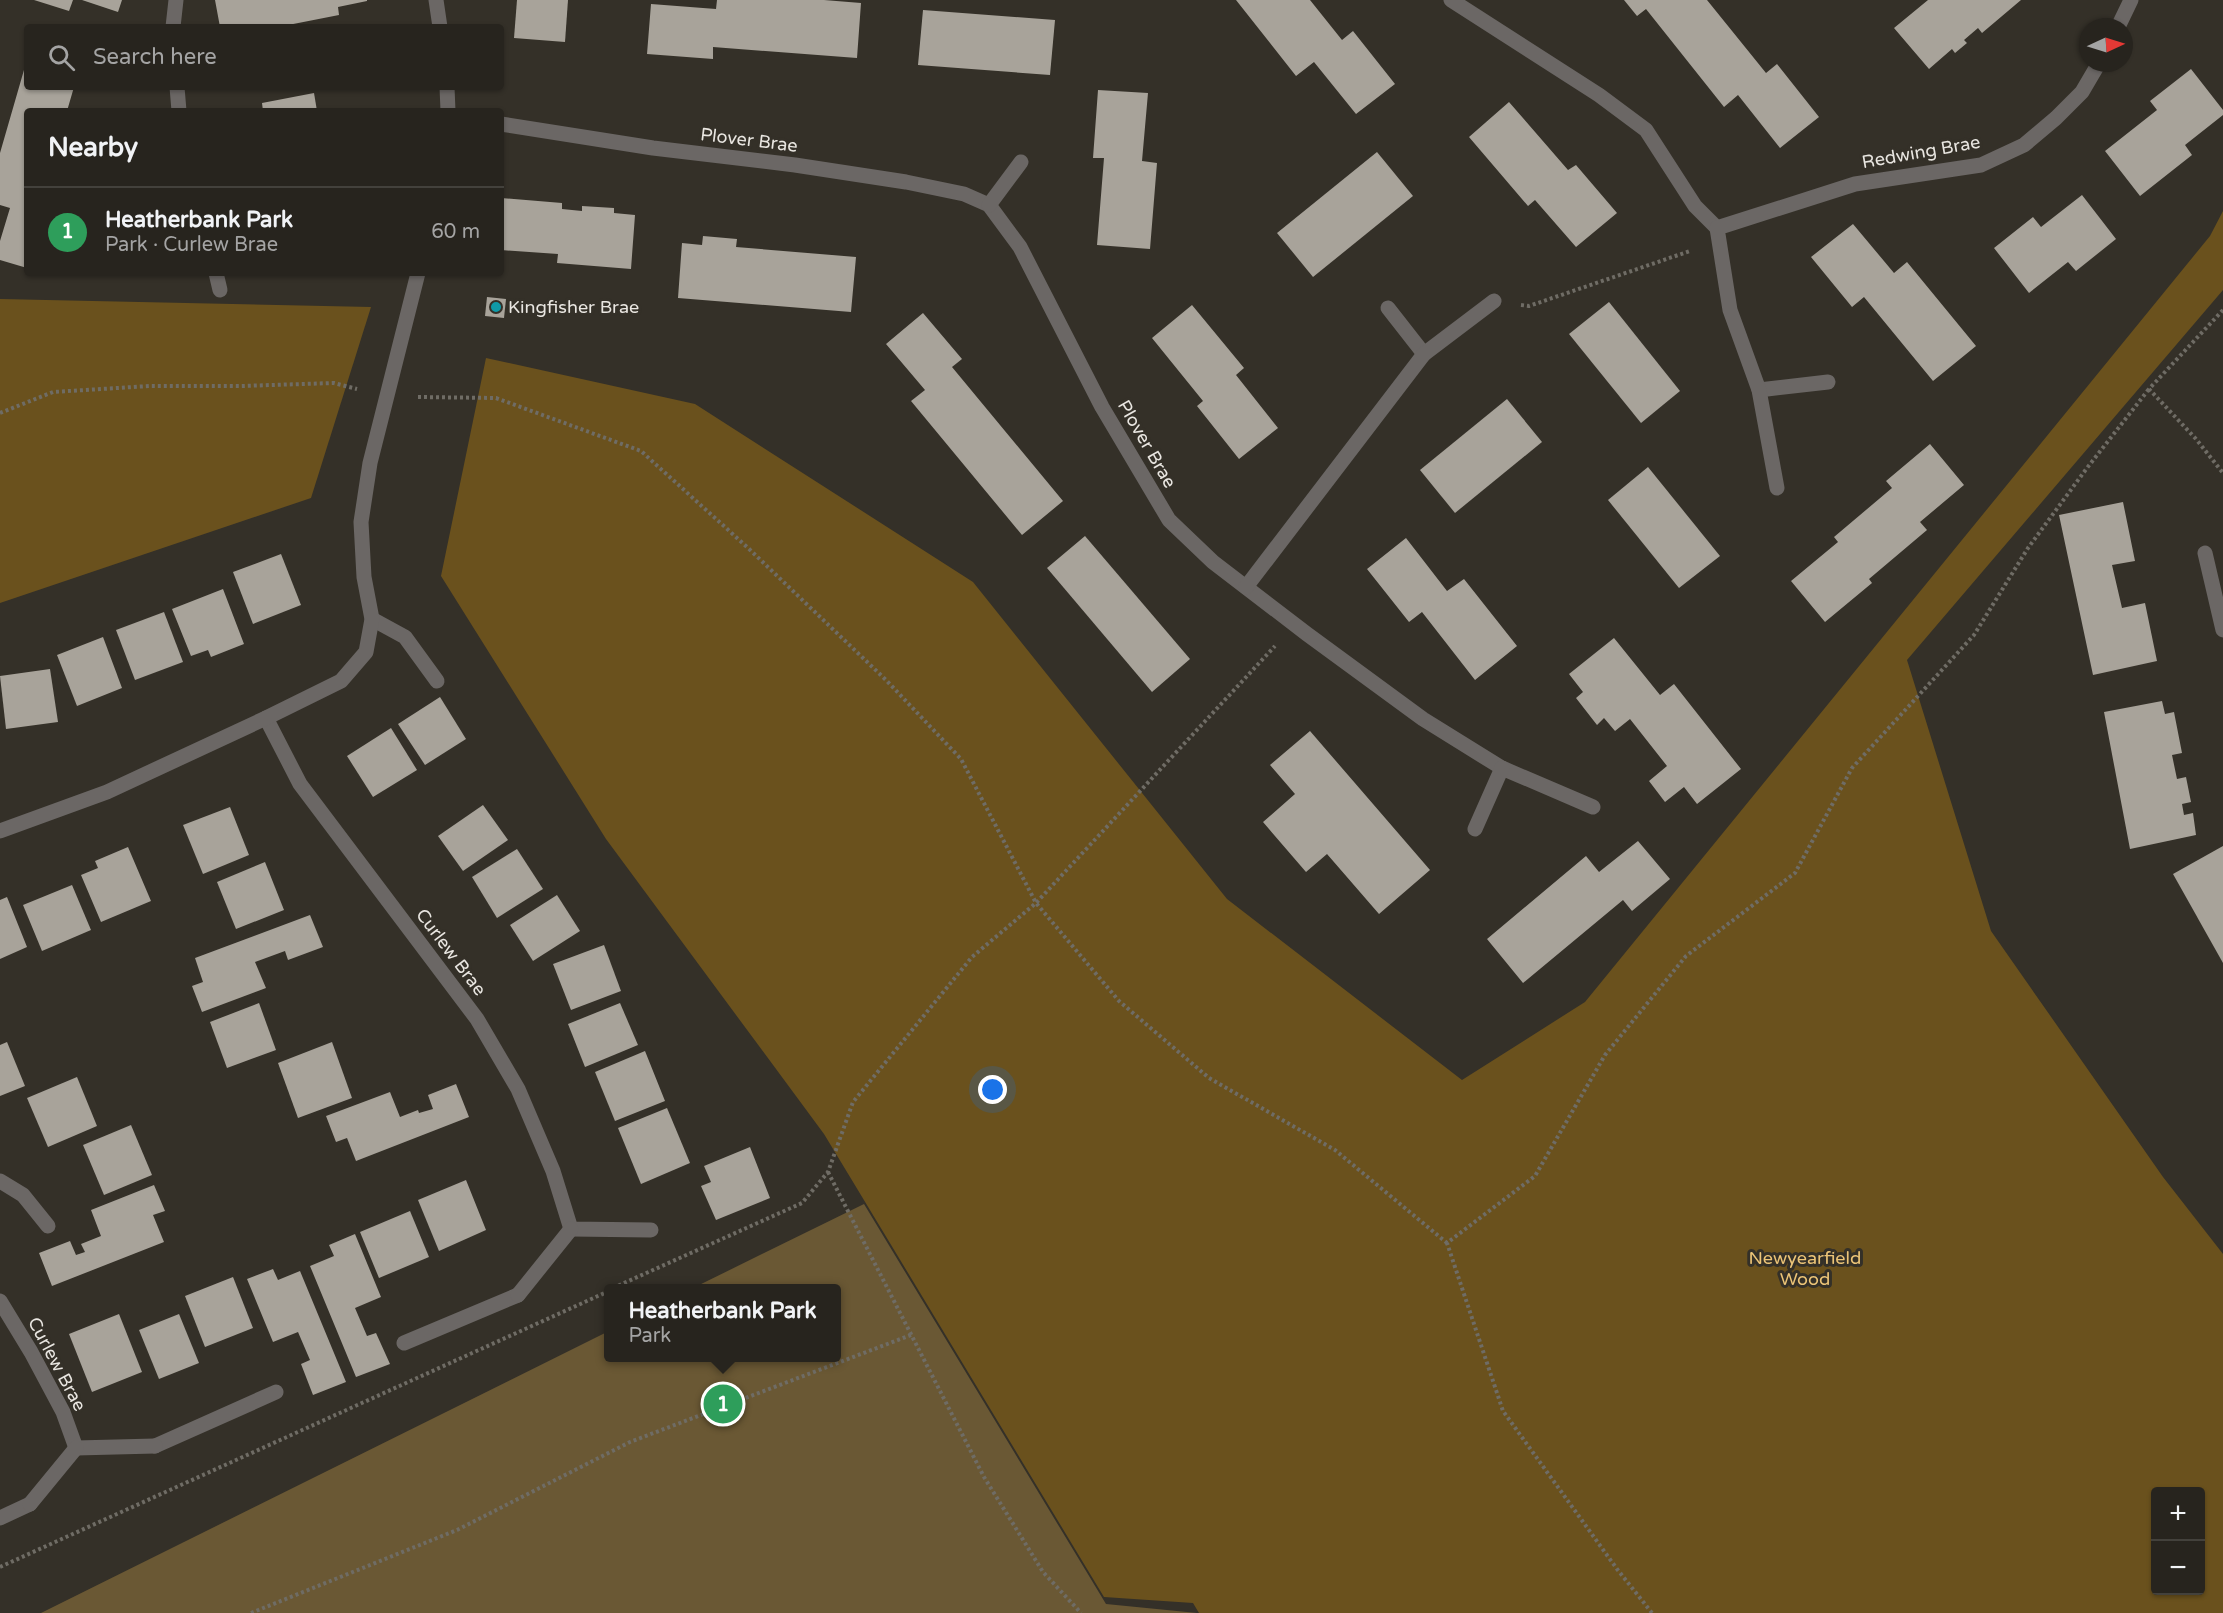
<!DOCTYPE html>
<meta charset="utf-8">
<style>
:root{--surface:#27241e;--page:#2f2c27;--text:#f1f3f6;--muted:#a4a4a4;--line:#43413c;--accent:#8bbbb9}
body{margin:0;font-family:"Varela Round",sans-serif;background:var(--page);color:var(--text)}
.controls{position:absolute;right:18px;bottom:18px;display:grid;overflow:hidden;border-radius:6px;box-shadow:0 2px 4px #0004}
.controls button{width:54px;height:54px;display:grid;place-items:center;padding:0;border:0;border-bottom:2px solid var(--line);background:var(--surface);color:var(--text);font:30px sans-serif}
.compass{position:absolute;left:2079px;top:18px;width:54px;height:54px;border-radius:50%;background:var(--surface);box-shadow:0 2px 4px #0004;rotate:86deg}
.you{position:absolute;left:993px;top:1090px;width:21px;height:21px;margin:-15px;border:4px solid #fff;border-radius:50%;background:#1a73e8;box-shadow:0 0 0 9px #1a73e833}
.badge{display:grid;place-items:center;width:39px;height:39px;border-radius:50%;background:var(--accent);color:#fff;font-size:20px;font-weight:700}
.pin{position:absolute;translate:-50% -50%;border:3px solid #fff;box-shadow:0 2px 6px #0006}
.popup{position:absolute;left:604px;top:1284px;width:237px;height:78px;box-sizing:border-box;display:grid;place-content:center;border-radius:6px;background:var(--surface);filter:drop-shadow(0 2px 4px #0005);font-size:20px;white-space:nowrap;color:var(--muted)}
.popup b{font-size:22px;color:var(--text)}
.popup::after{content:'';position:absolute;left:50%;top:100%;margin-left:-12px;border:12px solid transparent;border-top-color:var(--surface)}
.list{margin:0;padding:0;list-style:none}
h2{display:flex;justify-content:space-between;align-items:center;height:78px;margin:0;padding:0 24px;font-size:26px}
h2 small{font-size:20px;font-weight:400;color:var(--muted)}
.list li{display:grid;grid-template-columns:39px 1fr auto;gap:18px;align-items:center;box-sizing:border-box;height:90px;padding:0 24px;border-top:2px solid var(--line)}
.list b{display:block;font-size:22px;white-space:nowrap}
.list p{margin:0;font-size:20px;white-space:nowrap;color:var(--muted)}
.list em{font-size:20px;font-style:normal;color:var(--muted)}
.icon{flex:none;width:33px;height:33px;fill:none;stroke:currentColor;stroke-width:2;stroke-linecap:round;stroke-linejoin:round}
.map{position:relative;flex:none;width:2223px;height:1613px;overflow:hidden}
.search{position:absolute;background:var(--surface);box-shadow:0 2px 4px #0004;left:24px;top:24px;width:480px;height:66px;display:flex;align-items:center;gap:15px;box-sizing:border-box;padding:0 21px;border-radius:6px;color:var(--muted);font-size:22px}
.panel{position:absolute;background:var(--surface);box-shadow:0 2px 4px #0004;left:24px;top:108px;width:480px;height:168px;border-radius:6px}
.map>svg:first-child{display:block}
</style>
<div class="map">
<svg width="2223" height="1613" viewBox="0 0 2223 1613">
<rect width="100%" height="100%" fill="#343028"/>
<path fill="#6a5834" d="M 864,1204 L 1106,1604 L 1197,1613 L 41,1613 L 609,1331 L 609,1358 L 837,1358 L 837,1288 L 693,1288 Z"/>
<g fill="#6a511d" fill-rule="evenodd">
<path d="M 2223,211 L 2223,290 L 1907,660 L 1991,931 L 2163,1177 L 2223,1254 L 2223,1613 L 1199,1613 L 1193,1603 L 1104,1597 L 824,1134 L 606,839 L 441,576 L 486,358 L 695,404 L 973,582 L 1227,899 L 1462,1080 L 1585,1002 L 2210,236 ZM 2156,1492 L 2200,1492 L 2200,1590 L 2156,1590 Z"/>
<path d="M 0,299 L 371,307 L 311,498 L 0,603 Z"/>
</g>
<g fill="#a8a39a">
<path d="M 34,0 L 73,0 L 69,11 Z"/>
<path d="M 82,0 L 122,0 L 118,12 Z"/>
<path d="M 215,0 L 367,0 L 367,1 L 338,7 L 339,15 L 278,27 L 220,27 Z"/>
<path d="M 517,0 L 568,0 L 565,42 L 514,38 Z"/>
<path d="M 717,0 L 824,0 L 861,3 L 857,58 L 713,47 L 713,59 L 647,54 L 651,4 L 716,9 Z"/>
<path d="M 1236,0 L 1310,0 L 1342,40 L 1353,31 L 1395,84 L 1356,114 L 1314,62 L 1296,76 Z"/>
<path d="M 1624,0 L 1707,0 L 1766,73 L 1777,64 L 1819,117 L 1780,148 L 1738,95 L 1724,107 L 1646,9 L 1637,16 Z"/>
<path d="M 1928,0 L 2021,0 L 1982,33 L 1978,28 L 1964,40 L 1967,43 L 1955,53 L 1952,49 L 1929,69 L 1894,28 Z"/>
<path d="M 923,10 L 1055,20 L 1050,75 L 918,65 Z"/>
<path d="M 26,63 L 27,87 L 74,87 L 67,111 L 27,111 L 27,268 L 0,260 L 0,241 L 10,208 L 0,205 L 0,153 Z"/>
<path d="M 2191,69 L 2223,110 L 2223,115 L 2185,145 L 2192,155 L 2140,196 L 2105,151 L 2157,110 L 2150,101 Z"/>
<path d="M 1098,90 L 1148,93 L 1142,161 L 1157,163 L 1150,249 L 1097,245 L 1104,158 L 1093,158 Z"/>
<path d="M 314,93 L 317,111 L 263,111 L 262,103 Z"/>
<path d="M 1509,102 L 1568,170 L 1576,165 L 1617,213 L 1576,247 L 1535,200 L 1528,206 L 1469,137 Z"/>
<path d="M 1377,152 L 1413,196 L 1313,277 L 1277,233 Z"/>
<path d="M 2082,195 L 2116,239 L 2076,271 L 2068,262 L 2029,293 L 1994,248 L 2033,217 L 2041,227 Z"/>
<path d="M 501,198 L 562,203 L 562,209 L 582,211 L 582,206 L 614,208 L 614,213 L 635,215 L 631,269 L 557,263 L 558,254 L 501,250 Z"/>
<path d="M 1853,224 L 1894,273 L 1907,262 L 1976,346 L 1933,381 L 1864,297 L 1852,307 L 1811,257 Z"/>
<path d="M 703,236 L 737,239 L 736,247 L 856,257 L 851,312 L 678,298 L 682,243 L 702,245 Z"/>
<path d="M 487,297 L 506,299 L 504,318 L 485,316 Z"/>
<path d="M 1609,302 L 1680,391 L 1641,423 L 1569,334 Z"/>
<path d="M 1192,305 L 1244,368 L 1236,375 L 1278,428 L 1239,459 L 1197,406 L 1203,401 L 1152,338 Z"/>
<path d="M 923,313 L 962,359 L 952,367 L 1063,501 L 1022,535 L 911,401 L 925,390 L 886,344 Z"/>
<path d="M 1507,399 L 1542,442 L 1455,513 L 1420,470 Z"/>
<path d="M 1930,444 L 1964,485 L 1920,522 L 1927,530 L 1869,579 L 1872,583 L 1825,622 L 1791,581 L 1838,542 L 1834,537 L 1892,488 L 1886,481 Z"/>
<path d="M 1648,467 L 1720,556 L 1679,588 L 1608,500 Z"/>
<path d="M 2123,502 L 2135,561 L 2112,565 L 2122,608 L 2145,603 L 2157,661 L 2093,675 L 2059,515 Z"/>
<path d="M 1085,536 L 1190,659 L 1152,692 L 1047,568 Z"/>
<path d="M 1406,538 L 1447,591 L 1464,579 L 1517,646 L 1475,680 L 1422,612 L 1409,622 L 1367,569 Z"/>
<path d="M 281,554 L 301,605 L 253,624 L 233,572 Z"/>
<path d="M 223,589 L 244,644 L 211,657 L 208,650 L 191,656 L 172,609 Z"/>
<path d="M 164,612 L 183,662 L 135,680 L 116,630 Z"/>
<path d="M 103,637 L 122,688 L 77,706 L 57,655 Z"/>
<path d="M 1614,638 L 1660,695 L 1674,684 L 1741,769 L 1697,804 L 1684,787 L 1665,802 L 1649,781 L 1667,766 L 1630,719 L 1615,731 L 1604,718 L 1597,725 L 1576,698 L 1583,692 L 1569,674 Z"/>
<path d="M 50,669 L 58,722 L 6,729 L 0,676 Z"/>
<path d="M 440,697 L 466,739 L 425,765 L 398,724 Z"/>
<path d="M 2162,701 L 2165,714 L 2174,712 L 2182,753 L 2172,755 L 2177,779 L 2186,777 L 2191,802 L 2182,804 L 2184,815 L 2193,813 L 2196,835 L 2130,849 L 2104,712 Z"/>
<path d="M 391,728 L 417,770 L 373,797 L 347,756 Z"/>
<path d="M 1310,731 L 1430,870 L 1379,914 L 1327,854 L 1306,872 L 1263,822 L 1295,794 L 1270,765 Z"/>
<path d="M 483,805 L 508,840 L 463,871 L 438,836 Z"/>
<path d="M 230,807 L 249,855 L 203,874 L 183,825 Z"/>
<path d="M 1638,841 L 1670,879 L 1632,911 L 1623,900 L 1523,983 L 1487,939 L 1586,856 L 1599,872 Z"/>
<path d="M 2223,846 L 2223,963 L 2173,874 Z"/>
<path d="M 128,847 L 151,901 L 101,922 L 81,875 L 98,868 L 95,861 Z"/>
<path d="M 517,849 L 543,889 L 497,918 L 472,877 Z"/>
<path d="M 265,862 L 284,910 L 236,929 L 217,882 Z"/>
<path d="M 72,885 L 91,930 L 42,951 L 23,905 Z"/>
<path d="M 557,895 L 580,931 L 533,961 L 510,925 Z"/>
<path d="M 7,897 L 27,947 L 0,959 L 0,900 Z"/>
<path d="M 310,915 L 323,947 L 288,960 L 285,951 L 255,962 L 266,988 L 202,1012 L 192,986 L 203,982 L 195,958 Z"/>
<path d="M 604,945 L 621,991 L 571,1010 L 553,964 Z"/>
<path d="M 259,1003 L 276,1050 L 227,1068 L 210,1022 Z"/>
<path d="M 620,1003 L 638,1045 L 585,1067 L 568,1024 Z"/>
<path d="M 7,1042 L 25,1086 L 0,1096 L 0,1045 Z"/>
<path d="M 332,1042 L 352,1098 L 298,1118 L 278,1063 Z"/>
<path d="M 645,1051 L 665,1101 L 615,1121 L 595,1072 Z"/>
<path d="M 77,1077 L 97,1126 L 48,1147 L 27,1098 Z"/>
<path d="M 456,1084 L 469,1117 L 356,1161 L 347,1138 L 336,1142 L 326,1116 L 390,1092 L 400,1117 L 418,1110 L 419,1113 L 433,1109 L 428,1095 Z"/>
<path d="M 667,1108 L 690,1163 L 641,1184 L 618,1128 Z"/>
<path d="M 131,1125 L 152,1175 L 104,1195 L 83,1145 Z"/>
<path d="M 750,1147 L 770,1198 L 716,1220 L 701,1186 L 711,1182 L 704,1166 Z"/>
<path d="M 466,1180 L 486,1230 L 439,1251 L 418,1200 Z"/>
<path d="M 154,1185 L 165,1211 L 153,1215 L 164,1242 L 52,1286 L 39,1253 L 70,1241 L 76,1255 L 85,1252 L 81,1244 L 101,1236 L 91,1210 Z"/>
<path d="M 410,1211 L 429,1257 L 379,1278 L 360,1232 Z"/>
<path d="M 355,1234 L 381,1297 L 355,1308 L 367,1336 L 376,1333 L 390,1364 L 356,1377 L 310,1266 L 334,1256 L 329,1245 Z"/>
<path d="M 273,1269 L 278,1280 L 300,1271 L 346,1382 L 313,1395 L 301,1364 L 310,1360 L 298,1332 L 273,1342 L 247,1279 Z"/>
<path d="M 233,1277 L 253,1328 L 205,1347 L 185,1296 Z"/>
<path d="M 119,1314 L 142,1372 L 92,1392 L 69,1334 Z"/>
<path d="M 179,1314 L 199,1363 L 159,1379 L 139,1330 Z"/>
</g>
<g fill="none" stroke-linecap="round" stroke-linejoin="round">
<g stroke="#6f6c65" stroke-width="4" stroke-dasharray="3 3" stroke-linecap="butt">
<path d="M 1521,305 L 1529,306 L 1690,251"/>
<path d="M 2223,310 L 2149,389 L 2196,439 L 2223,473"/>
<path d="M 418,397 L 496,398 L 641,451 L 747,547 L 886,680 L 961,759 L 1036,903 L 1119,1001 L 1209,1078 L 1335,1150 L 1447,1243"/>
<path d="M 0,413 L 53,392 L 149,386 L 241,386 L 334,383 L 357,389"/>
<path d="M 828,1172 L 984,1477 L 1043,1572 L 1081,1613"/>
<path d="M 613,1288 L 802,1203 L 828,1172 L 853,1102 L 972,957 L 1036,903 L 1275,646"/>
<path d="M 0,1567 L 609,1291"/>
<path d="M 251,1613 L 457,1530 L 630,1442 L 911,1335"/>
<path d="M 1652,1613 L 1617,1569 L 1503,1411 L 1447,1243 L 1535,1176 L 1605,1055 L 1686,956 L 1795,873 L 1852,768 L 1974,635 L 2028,548 L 2087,468 L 2149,389"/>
</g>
<g stroke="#6b6765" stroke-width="15">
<path d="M 2205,553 L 2223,630"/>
<path d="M 372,619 L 405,637 L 437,681"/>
<path d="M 0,1181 L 23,1195 L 48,1226"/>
<path d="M 404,1343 L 518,1295"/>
<path d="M 155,1446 L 276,1392"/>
<path d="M 0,1518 L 30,1504"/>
</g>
<g stroke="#6b6765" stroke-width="15">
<path d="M 436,0 L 440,27"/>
<path d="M 1451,0 L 1599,95 L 1646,130 L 1695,206 L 1717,228"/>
<path d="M 173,27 L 176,0"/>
<path d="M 2118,27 L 2131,0"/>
<path d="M 177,87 L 179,111"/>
<path d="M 447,87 L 448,111"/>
<path d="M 501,124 L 653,148 L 795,165 L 906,182 L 964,194 L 989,205 L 1020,247 L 1102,407 L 1169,520 L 1213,562 L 1307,634 L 1423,719 L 1502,768 L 1593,807"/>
<path d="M 989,205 L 1021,162"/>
<path d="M 216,273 L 220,290"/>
<path d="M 1388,308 L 1424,354"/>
<path d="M 1759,390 L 1828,382"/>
<path d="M 1777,488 L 1759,390 L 1730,310 L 1717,228 L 1855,184 L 1981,165 L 2024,145 L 2056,118 L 2082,92 L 2099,63"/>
<path d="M 1246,587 L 1424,354 L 1494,301"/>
<path d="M 266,718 L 300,784 L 477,1019 L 518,1089 L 553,1171 L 571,1229 L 651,1230"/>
<path d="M 1475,829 L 1502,768"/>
<path d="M 0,831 L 107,792 L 266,718 L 341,681 L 366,652 L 372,619 L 364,577 L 361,522 L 370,463 L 418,273"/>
<path d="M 518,1295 L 571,1229"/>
<path d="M 0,1301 L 31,1352 L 63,1412 L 76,1448 L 155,1446"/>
<path d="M 30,1504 L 76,1448"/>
</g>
</g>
<circle fill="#0f9aa8" stroke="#343028" stroke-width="2" cx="496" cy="307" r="6"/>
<g text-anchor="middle" stroke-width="6" stroke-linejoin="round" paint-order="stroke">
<g font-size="18" fill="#e9e6e1" stroke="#343028">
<text transform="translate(749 140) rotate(7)" y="6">Plover Brae</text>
<text transform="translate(1921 152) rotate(-10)" y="6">Redwing Brae</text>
<text transform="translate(1147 444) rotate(60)" y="6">Plover Brae</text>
<text transform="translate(451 952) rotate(53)" y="6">Curlew Brae</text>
<text transform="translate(57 1364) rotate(62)" y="6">Curlew Brae</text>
</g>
<g font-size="18" fill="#e9e6e1" stroke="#343028" text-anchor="start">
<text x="508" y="313">Kingfisher Brae</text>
</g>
<g font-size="18" fill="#ecc477" stroke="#343028">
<text x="1805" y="1264">Newyearfield<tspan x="1805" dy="21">Wood</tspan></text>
</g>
</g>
</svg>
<div class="controls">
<button>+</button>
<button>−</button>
</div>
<svg class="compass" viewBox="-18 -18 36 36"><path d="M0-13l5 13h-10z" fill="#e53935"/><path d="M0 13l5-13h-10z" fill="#a4a4a4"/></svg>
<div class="you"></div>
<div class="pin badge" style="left:723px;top:1404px;background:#2e9e5b">1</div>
<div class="popup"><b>Heatherbank Park</b>Park</div>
<div class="search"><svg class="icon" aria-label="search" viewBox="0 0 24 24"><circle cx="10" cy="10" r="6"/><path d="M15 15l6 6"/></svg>Search here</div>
<section class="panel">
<h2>Nearby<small></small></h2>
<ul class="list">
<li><span class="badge" style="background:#2e9e5b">1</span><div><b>Heatherbank Park</b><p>Park · Curlew Brae</p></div><em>60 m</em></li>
</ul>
</section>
</div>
